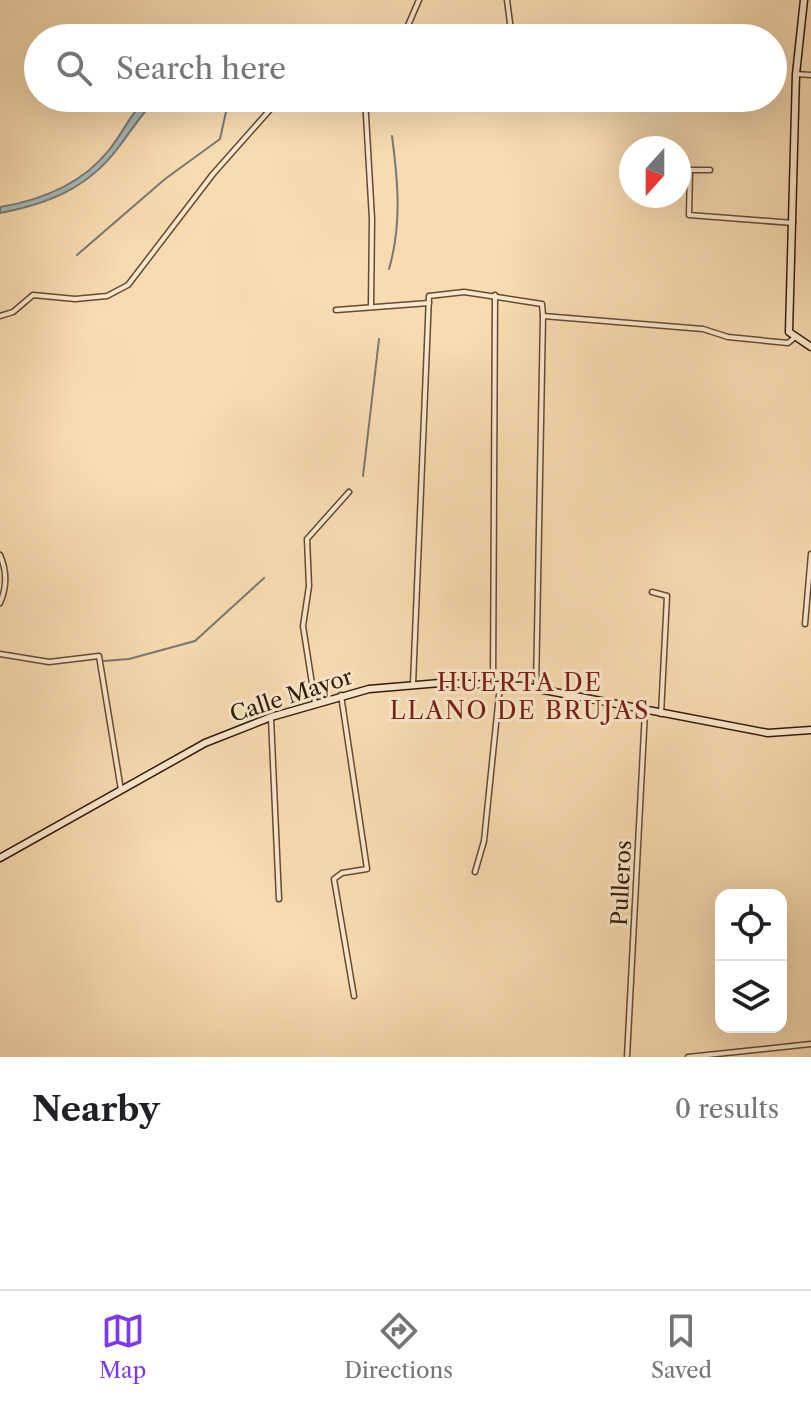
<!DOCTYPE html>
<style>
:root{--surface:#fff;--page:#f6f6f6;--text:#202124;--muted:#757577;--line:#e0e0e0;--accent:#7c3aed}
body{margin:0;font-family:"Libre Caslon Text",serif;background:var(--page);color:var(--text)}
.controls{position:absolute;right:24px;bottom:24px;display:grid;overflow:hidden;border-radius:16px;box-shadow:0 8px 32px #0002}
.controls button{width:72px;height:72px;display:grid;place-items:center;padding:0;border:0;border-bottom:2px solid var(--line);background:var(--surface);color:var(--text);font:40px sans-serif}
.compass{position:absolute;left:619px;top:136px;width:72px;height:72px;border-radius:50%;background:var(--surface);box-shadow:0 8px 32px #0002;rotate:201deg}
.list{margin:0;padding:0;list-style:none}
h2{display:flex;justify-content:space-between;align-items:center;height:104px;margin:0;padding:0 32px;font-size:34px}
h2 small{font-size:26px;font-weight:400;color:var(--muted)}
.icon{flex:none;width:44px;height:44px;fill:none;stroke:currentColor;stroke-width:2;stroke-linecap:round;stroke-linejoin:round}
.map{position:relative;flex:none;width:811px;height:1057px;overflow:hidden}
.search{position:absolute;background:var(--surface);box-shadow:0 8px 32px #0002;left:24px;right:24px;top:24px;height:88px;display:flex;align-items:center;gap:20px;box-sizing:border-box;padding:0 28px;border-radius:44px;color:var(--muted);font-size:30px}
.sheet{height:232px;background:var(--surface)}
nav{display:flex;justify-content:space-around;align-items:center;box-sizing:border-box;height:112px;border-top:2px solid var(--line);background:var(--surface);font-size:22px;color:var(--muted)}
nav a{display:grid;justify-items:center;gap:4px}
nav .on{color:var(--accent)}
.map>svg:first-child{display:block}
</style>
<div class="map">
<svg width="811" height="1057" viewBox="0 0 811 1057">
<rect width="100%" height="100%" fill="#f8dbb1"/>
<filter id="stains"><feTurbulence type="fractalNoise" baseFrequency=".0025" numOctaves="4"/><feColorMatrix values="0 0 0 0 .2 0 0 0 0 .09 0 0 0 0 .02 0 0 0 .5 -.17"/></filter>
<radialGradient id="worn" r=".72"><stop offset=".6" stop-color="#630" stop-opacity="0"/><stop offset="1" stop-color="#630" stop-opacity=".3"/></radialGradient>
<path fill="#a4b8b8" stroke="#777973" stroke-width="2" d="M 146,98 L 157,98 C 142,113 131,131 118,148 C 88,188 48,204 0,213 L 0,207 C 42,200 82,184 109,150 C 123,133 131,113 146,98 Z"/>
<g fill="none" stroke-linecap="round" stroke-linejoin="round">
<g stroke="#777973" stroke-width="2">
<path d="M 77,255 L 165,179 L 220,139 L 229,98"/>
<path d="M 389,269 C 402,224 398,182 392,136"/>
<path d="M 363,476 L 379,339"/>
<path d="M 104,661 L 129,659 L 195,641 L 264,578"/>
</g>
<g stroke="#644b35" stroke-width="7">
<g id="minor">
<path d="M 507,0 L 512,38"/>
<path d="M 397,38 L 406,30 L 419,0"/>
<path d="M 796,74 L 811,75"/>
<path d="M 365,98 L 372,219 L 371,307"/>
<path d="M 710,170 L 690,170 L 689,215 L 793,223"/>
<path d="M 336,310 L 429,303"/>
<path d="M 0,316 L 13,312 L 33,295 L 75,299 L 107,296 L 128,285 L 213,174 L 276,103 L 286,98"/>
<path d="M 0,555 C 7,571 7,587 0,603"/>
<path d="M 652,592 L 667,596 L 661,714"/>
<path d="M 805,624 L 811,554"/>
<path d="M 0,654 L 49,662 L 99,656 L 121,790"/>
<path d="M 413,684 L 429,296 L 464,292 L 542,304 L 543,316 L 703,329 L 728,337 L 788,343 L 794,338"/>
<path d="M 493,684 L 495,295"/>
<path d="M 536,688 L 543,316"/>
<path d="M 341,695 L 367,869 L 342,873 L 334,879 L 354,996"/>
<path d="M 315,703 L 303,626 L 309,586 L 307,539 L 349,492"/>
<path d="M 271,718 L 279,899"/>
<path d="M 475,872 L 484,841 L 500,685"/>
<path d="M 627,1057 L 645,711"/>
<path d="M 688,1057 L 811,1044"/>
</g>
</g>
<g stroke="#331b0c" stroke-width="9">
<g id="secondary">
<path d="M 804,0 L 796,74 L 789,332 L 811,347"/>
<path d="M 0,858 L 205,743 L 271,717 L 369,689 L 440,683 L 523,686 L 768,733 L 811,730"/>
</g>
</g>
<use href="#minor" stroke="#fae8cc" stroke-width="4"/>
<use href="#secondary" stroke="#fae8cc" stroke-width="6"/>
</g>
<g text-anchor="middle" stroke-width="6" stroke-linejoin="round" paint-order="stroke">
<g font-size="22" fill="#331b0c" stroke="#fae8cc">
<text transform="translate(291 695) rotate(-18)" y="8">Calle Mayor</text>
<text transform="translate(621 883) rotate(-87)" y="8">Pulleros</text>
</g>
<g font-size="24" letter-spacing="2" fill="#7a1f14" stroke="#fae8cc">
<text x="520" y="691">HUERTA DE<tspan x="520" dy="28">LLANO DE BRUJAS</tspan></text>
</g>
</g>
<rect width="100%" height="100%" filter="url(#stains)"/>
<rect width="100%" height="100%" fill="url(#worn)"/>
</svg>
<div class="controls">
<button><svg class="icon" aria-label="locate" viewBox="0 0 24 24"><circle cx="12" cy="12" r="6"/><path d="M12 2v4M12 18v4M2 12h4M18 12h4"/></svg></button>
<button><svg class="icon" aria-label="layers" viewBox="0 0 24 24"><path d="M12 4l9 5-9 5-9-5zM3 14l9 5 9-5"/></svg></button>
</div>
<svg class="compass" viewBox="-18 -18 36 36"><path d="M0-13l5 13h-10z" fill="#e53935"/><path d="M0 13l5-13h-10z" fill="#757577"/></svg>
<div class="search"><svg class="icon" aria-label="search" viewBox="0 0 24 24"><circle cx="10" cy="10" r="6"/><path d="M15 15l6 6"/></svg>Search here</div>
</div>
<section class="sheet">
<h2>Nearby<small>0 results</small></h2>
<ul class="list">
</ul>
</section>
<nav>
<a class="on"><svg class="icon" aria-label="map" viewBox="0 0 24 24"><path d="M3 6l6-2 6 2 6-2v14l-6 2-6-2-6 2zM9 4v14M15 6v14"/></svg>Map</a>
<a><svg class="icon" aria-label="directions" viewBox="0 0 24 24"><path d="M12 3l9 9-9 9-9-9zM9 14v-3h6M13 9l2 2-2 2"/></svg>Directions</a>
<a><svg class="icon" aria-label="saved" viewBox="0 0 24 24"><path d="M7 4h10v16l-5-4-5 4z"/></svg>Saved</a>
</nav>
